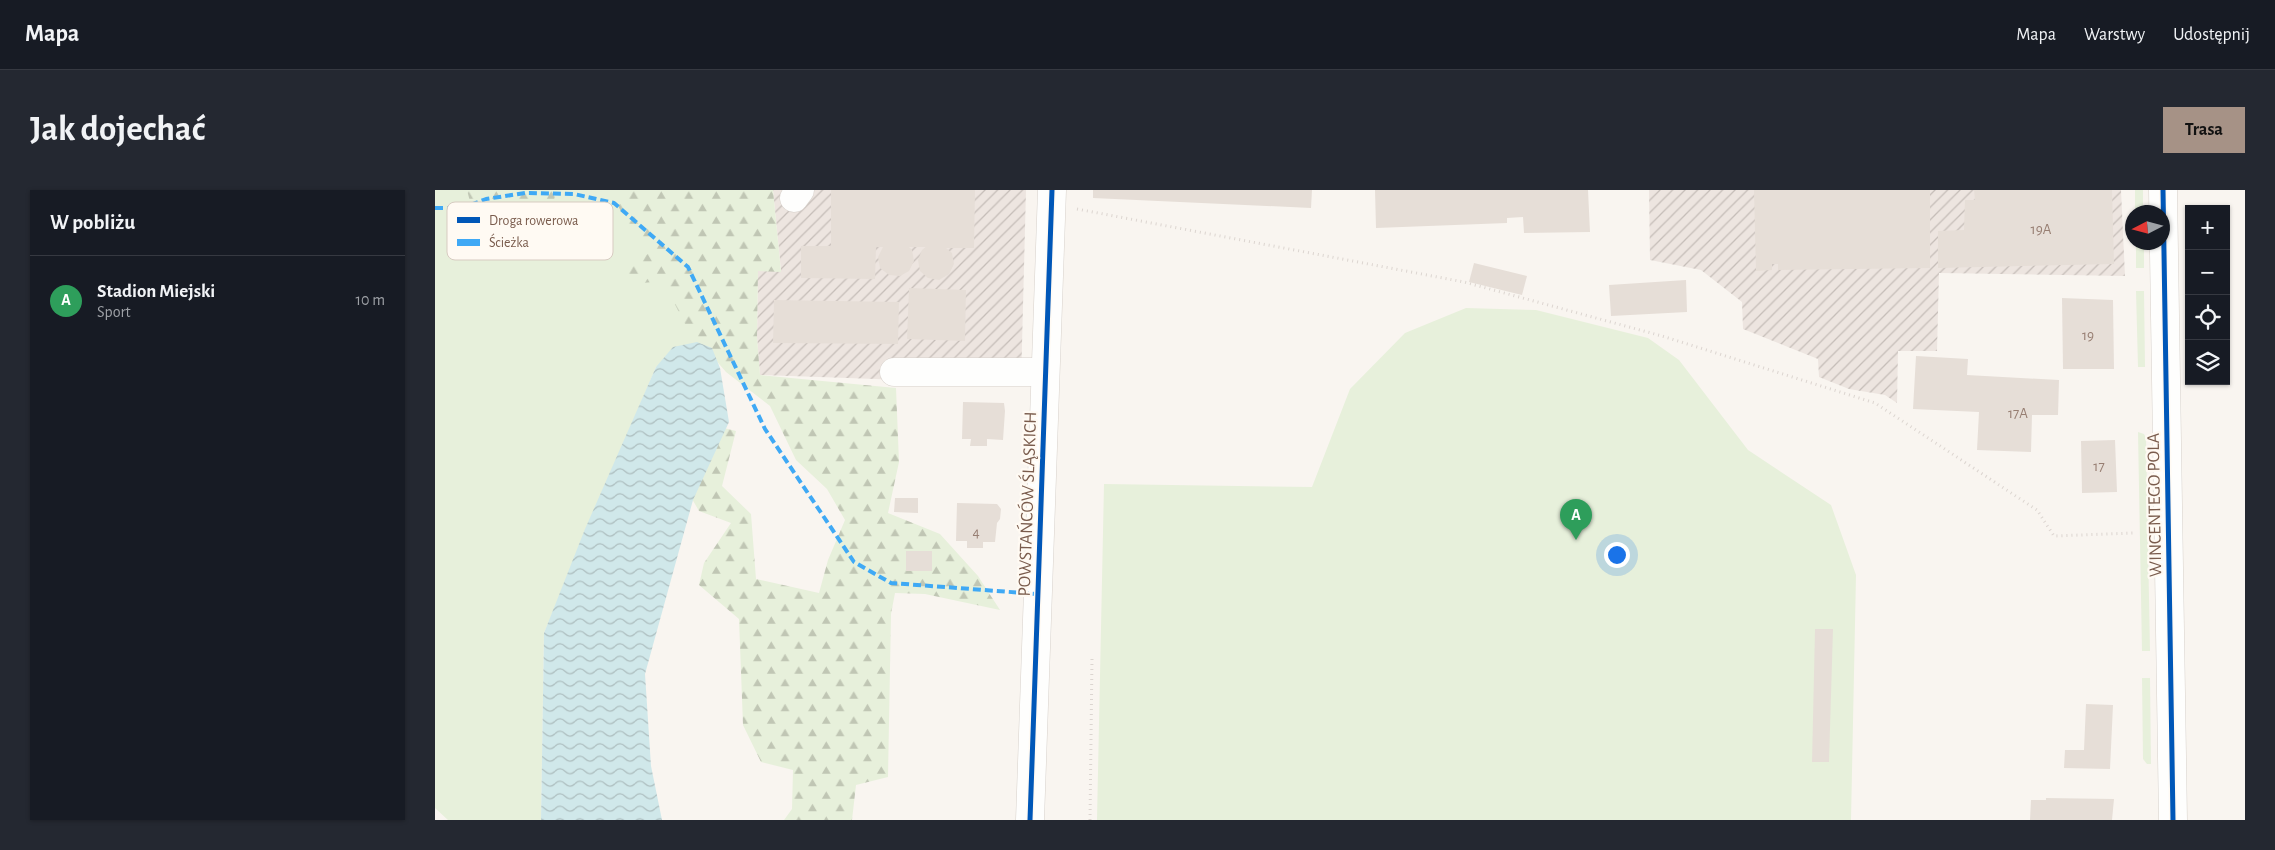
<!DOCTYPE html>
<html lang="pl">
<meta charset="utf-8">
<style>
:root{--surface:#171b24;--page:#242831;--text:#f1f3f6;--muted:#9ea1a6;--line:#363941;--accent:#a69286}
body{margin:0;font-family:"Alegreya Sans",sans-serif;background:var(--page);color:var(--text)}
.controls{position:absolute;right:15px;top:15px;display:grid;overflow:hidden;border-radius:0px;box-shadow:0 1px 4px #0004}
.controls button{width:45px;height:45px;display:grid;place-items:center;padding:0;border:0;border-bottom:1px solid var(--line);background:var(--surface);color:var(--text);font:25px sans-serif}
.compass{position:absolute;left:1690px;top:15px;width:45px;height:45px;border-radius:50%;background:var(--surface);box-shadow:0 1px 4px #0004;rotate:264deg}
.you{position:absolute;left:1181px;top:364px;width:18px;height:18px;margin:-12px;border:4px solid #fff;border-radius:50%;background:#1a73e8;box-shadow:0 0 0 8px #1a73e833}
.badge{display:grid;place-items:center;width:32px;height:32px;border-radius:50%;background:var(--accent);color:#fff;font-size:16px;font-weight:700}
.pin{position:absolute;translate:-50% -41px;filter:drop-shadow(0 1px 2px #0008)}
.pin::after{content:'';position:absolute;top:26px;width:18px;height:15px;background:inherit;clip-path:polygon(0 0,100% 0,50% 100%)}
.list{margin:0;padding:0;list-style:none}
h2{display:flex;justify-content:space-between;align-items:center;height:65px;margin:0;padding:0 20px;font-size:21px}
h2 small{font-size:16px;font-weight:400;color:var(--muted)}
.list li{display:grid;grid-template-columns:32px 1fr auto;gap:15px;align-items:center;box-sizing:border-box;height:90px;padding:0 20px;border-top:1px solid var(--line)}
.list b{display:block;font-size:19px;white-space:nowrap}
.list p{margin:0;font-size:16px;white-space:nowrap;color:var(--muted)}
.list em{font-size:16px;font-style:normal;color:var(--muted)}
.icon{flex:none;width:28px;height:28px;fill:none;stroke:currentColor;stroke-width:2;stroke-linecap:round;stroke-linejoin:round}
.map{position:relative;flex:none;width:1810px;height:630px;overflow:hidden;border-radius:0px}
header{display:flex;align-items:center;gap:30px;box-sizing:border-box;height:70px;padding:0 25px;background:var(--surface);border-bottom:1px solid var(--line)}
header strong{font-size:24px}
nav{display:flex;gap:28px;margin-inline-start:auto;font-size:18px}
.intro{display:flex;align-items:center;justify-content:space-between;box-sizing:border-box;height:120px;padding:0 30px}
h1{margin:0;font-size:35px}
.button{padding:12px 22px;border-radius:0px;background:var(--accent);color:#111;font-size:18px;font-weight:700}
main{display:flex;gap:30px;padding:0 30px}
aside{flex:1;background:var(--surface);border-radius:0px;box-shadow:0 1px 4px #0004}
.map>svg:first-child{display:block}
</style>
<header>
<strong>Mapa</strong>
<nav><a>Mapa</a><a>Warstwy</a><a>Udostępnij</a></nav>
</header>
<div class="intro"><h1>Jak dojechać</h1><a class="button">Trasa</a></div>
<main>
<aside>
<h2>W pobliżu<small></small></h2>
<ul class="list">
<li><span class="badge" style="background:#2e9e5b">A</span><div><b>Stadion Miejski</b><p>Sport</p></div><em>10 m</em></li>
</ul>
</aside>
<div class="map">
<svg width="1810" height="630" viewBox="0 0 1810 630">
<defs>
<pattern id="industrial-furrows" width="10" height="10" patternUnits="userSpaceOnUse" patternTransform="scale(1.25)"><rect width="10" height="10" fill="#ede5e0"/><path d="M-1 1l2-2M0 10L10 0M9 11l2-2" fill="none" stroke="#c5bdb8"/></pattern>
<pattern id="forest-firs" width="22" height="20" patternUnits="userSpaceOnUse" patternTransform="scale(1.25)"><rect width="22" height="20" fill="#e7f0db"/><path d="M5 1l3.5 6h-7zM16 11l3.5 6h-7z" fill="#c0c6b4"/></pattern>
<pattern id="water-waves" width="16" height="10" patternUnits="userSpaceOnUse" patternTransform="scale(1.25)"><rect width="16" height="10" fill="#d0e8ea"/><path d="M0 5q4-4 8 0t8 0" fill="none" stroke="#aebfc0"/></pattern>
</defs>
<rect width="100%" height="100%" fill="#f9f5f0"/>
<g fill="url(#industrial-furrows)">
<path d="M 338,0 L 591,0 L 586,194 L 325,185 L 322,147 L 323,81 L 346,81 Z"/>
<path d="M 1214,0 L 1686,0 L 1690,86 L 1504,83 L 1502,161 L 1463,161 L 1462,213 L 1450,205 L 1414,199 L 1384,187 L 1383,169 L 1308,139 L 1307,112 L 1266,80 L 1215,70 Z"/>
</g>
<g fill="#e7f0db">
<path d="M 0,0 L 191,0 L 277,158 L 221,177 L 109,443 L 106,630 L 13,630 L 0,618 Z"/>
<rect x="1700" y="0" width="8" height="22"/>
<rect x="1701" y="53" width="8" height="25"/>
<path d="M 1701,101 L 1709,101 L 1710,177 L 1703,177 Z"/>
<path d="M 1031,118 L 1101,120 L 1213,148 L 1244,170 L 1313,260 L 1396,315 L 1421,385 L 1416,630 L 662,630 L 669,294 L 877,297 L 915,199 L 970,143 Z"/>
<path d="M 1703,242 L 1709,244 L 1711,248 L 1715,461 L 1707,461 Z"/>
<path d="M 1707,488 L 1715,488 L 1716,574 L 1712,574 L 1708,569 Z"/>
</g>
<g fill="url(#forest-firs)">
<path d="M 32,0 L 122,0 L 111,35 L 40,31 Z"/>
<path d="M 164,0 L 338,0 L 346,82 L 323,81 L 322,147 L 325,185 L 461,198 L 464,272 L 453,323 L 505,344 L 543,386 L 565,420 L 490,404 L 460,403 L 456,424 L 453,587 L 421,595 L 417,630 L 349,630 L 357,619 L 358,580 L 326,572 L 308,535 L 304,429 L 264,395 L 269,373 L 296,333 L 264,321 L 253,302 L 281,236 L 301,241 L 287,296 L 316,324 L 321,389 L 384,403 L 393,370 L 410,330 L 392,299 L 361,270 L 335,216 L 291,182 L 251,136 L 228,91 L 197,94 L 188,76 L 217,62 L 195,38 L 175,1 Z"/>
</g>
<path fill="url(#water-waves)" d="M 262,152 L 277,158 L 285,178 L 294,232 L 258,310 L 210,484 L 216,576 L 227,630 L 106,630 L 109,443 L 150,339 L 221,177 L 238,157 Z"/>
<g fill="#e6ded7">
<path d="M 396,0 L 540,0 L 539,58 L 511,58 L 517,63 L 519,74 L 514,84 L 504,90 L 493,88 L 485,81 L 483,70 L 487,60 L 491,57 L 474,57 L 477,60 L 479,71 L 474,81 L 465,86 L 454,85 L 445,78 L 443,67 L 448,57 L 441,57 L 440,89 L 366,88 L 366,56 L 396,56 Z"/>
<path d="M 658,0 L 877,0 L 876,18 L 658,8 Z"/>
<path d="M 940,0 L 1153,0 L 1155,42 L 1089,43 L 1088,27 L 1072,28 L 1072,33 L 941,38 Z"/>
<path d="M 1319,0 L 1495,0 L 1495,78 L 1343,80 L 1343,74 L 1337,74 L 1337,80 L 1321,81 Z"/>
<path d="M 1539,0 L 1677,0 L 1679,74 L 1503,78 L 1503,41 L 1529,40 L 1530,10 L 1540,10 Z"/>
<path d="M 1039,73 L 1092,86 L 1087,105 L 1034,92 Z"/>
<path d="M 1251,90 L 1252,122 L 1176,126 L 1174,95 Z"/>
<path d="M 474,98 L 531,100 L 530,151 L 472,149 Z"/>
<path d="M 1627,108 L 1678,110 L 1679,179 L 1628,179 Z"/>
<path d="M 339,110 L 464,112 L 463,154 L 338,153 Z"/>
<path d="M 1481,166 L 1533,169 L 1532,185 L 1624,190 L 1623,225 L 1597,225 L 1596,262 L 1542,260 L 1544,222 L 1478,219 Z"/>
<path d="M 528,212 L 569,213 L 570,221 L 568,250 L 552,249 L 552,256 L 535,256 L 536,249 L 527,249 Z"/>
<path d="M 1680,250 L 1682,302 L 1647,303 L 1646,251 Z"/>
<path d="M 460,308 L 483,308 L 483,323 L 459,322 Z"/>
<path d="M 522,313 L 562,314 L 566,319 L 565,329 L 562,333 L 560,352 L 548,352 L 548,358 L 532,358 L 532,351 L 521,351 Z"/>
<rect x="471" y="361" width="26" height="20"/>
<path d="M 1380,439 L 1398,439 L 1394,572 L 1377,572 Z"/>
<path d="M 1651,514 L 1678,515 L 1675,579 L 1629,578 L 1630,560 L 1649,560 Z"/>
<path d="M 1611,608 L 1679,609 L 1677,630 L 1595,630 L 1596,610 L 1611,610 Z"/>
</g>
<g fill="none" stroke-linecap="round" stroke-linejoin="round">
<g stroke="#d7d1cb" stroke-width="29">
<g id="minor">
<path d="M 1728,0 L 1738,630"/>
<path d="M 359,8 L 365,0"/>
<path d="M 459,182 L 610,182"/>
<path d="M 595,630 L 617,0"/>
</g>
</g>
<g stroke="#dcd5d0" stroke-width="3" stroke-dasharray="1 4" stroke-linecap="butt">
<path d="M 642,19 L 1029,92 L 1227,146 L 1440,213 L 1602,320 L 1619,346 L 1698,343"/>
<path d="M 655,630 L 657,468"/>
</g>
<use href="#minor" stroke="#fefefd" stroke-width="28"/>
<path stroke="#3fa9f5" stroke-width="4" stroke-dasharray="8 4" stroke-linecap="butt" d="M 0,18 L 27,18 L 51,9 L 90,3 L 139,4 L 179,13 L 253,77 L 330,239 L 419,372 L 456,393 L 602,404"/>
<g stroke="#fffaf3" stroke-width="8">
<g id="cycleway">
<path d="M 1728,0 L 1738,630"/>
<path d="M 595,630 L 617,0"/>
</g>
</g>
<use href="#cycleway" stroke="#0057b8" stroke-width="5"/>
</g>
<g text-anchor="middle" stroke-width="4.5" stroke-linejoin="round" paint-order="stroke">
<g font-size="15" fill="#977e72">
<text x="1606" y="44">19A</text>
<text x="1653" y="150">19</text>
<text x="1583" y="228">17A</text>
<text x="1664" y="281">17</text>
<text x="541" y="347">4</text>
</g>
<g font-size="18" fill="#7a5c4d" stroke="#fffaf3">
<text transform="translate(592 314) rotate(-88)" y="6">POWSTAŃCÓW ŚLĄSKICH</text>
<text transform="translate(1719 315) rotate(-91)" y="6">WINCENTEGO POLA</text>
</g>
</g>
<rect x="12" y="12" width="166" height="58" rx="8" fill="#fffaf3" stroke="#d7cbc1" stroke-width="1"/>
<rect x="22" y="27" width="23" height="6" fill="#0057b8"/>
<rect x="22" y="49" width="23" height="7" fill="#3fa9f5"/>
<g font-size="14" fill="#7a5c4d">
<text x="54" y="35">Droga rowerowa</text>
<text x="54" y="57">Ścieżka</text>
</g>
</svg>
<div class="controls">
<button>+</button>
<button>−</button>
<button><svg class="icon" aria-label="locate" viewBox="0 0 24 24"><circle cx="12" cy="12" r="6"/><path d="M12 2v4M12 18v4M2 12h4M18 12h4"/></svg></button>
<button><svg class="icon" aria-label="layers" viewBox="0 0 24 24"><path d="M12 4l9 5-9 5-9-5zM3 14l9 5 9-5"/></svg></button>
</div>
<svg class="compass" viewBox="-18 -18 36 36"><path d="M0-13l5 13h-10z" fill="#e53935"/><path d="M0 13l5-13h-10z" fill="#9ea1a6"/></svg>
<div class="you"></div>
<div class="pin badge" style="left:1141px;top:350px;background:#2e9e5b">A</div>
</div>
</main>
